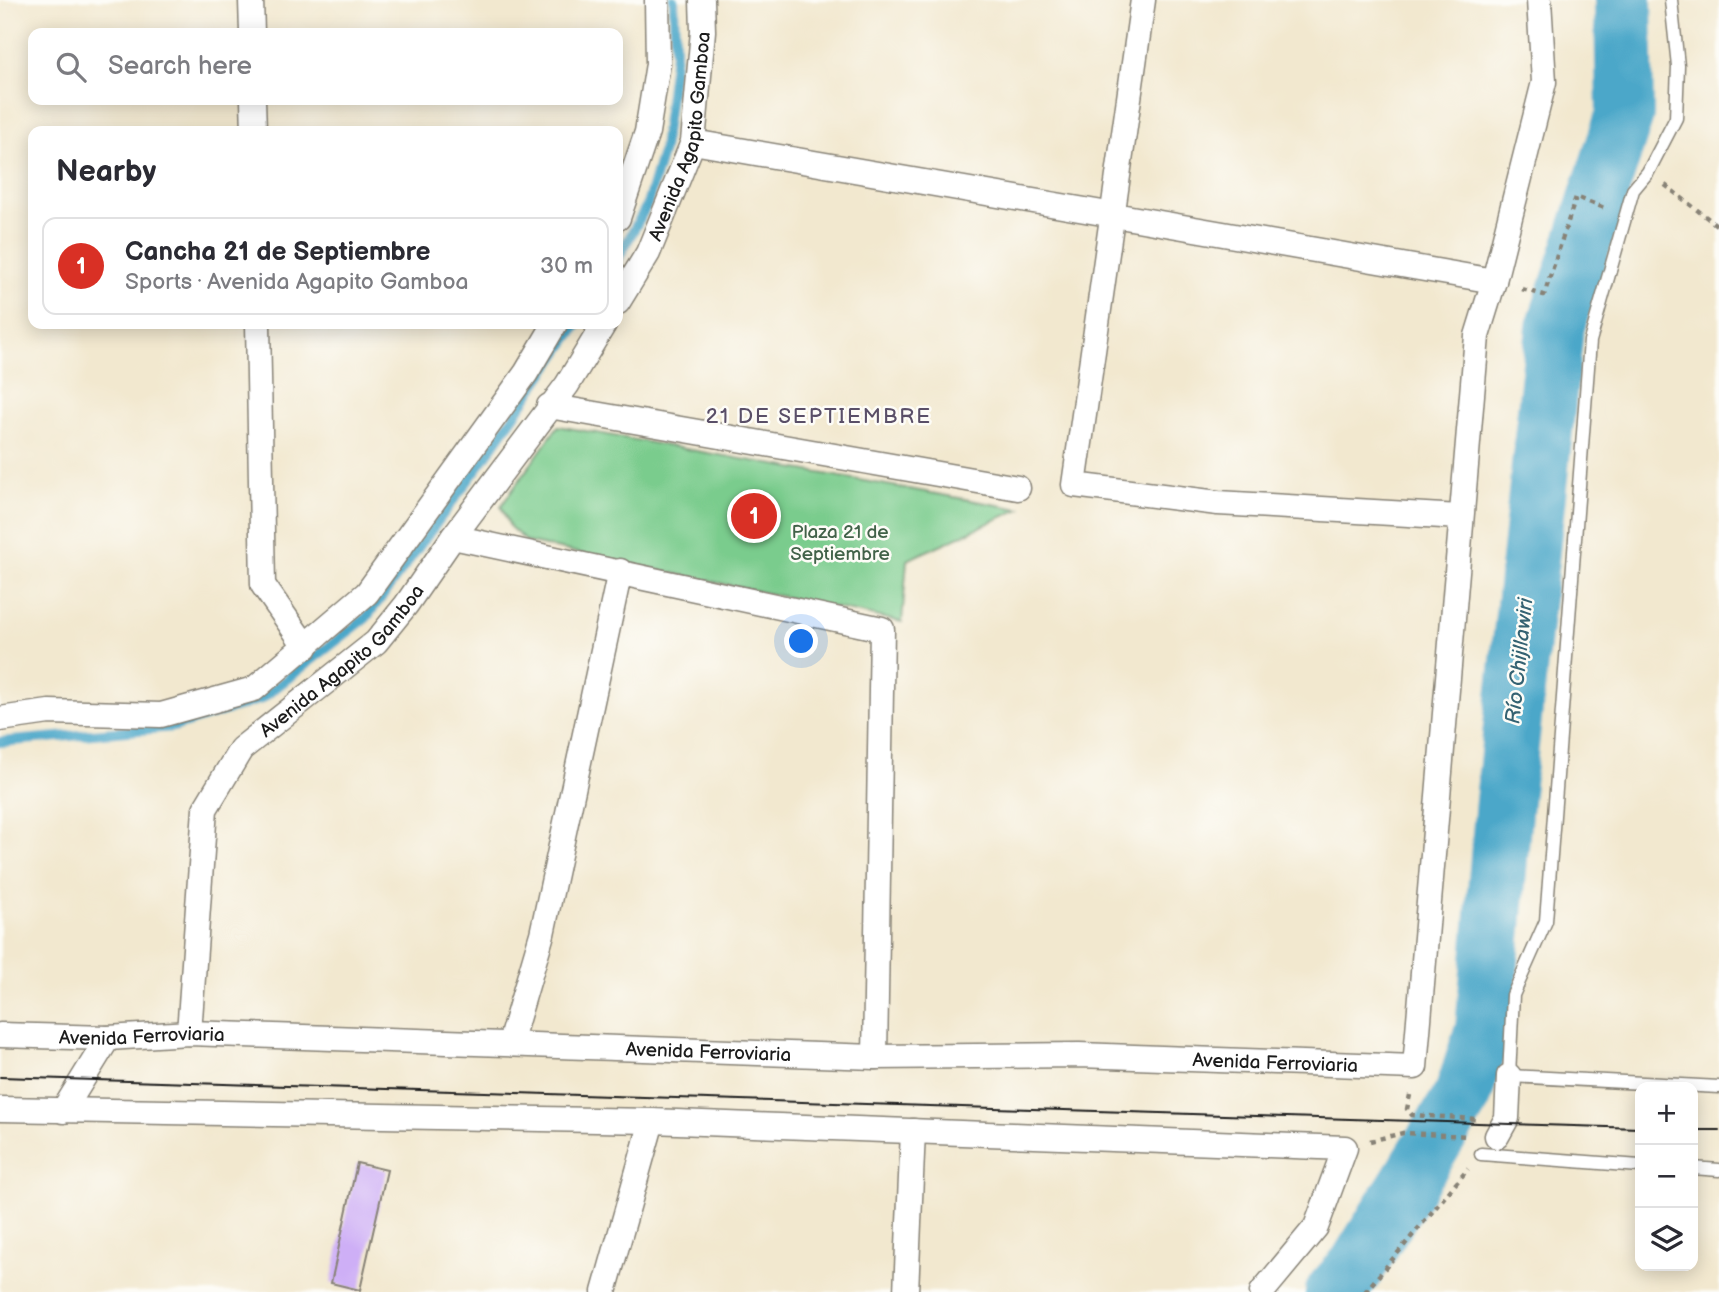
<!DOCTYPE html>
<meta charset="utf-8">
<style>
:root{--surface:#fff;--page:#f7f7f7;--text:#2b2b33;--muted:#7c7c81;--line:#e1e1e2;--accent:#d93025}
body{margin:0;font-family:"Balsamiq Sans",sans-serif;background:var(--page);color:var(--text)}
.controls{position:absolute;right:21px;bottom:21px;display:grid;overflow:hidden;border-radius:14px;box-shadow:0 4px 18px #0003}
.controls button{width:63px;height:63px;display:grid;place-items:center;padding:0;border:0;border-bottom:2px solid var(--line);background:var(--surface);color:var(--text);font:35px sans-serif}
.you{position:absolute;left:802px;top:642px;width:24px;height:24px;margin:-18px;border:5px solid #fff;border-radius:50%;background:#1a73e8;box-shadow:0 0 0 10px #1a73e833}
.badge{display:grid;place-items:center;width:46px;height:46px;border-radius:50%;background:var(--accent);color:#fff;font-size:23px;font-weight:700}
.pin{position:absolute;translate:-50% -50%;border:4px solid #fff;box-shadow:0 2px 7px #0006}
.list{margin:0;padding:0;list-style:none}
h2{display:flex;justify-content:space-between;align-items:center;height:91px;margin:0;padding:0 28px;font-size:30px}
h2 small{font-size:23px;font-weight:400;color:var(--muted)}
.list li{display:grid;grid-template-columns:46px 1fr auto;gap:21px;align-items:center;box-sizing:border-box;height:98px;margin:0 14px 14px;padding:0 14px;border:2px solid var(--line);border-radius:14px}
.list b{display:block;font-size:26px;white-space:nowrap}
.list p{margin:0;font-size:23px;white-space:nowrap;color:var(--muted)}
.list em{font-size:23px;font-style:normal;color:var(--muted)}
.icon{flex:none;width:38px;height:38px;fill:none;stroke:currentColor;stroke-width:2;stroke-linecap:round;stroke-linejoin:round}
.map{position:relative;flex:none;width:1719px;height:1292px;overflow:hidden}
.search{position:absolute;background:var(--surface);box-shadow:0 4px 18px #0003;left:28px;top:28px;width:595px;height:77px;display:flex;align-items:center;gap:18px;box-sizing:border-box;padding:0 24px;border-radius:14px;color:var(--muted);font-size:26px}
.panel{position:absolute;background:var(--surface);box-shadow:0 4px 18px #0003;left:28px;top:126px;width:595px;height:203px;border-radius:14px}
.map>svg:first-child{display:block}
</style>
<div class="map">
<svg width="1719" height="1292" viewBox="0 0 1719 1292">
<rect width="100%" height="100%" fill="#fdfcf7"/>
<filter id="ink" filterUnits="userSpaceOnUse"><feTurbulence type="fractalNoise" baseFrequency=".0143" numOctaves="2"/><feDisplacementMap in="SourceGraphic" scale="14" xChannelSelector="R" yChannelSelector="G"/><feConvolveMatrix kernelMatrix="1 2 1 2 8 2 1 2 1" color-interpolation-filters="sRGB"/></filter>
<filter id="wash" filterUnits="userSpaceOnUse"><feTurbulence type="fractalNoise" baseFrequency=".00686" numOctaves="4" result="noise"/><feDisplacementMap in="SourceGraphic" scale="28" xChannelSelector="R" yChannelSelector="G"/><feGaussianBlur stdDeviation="1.57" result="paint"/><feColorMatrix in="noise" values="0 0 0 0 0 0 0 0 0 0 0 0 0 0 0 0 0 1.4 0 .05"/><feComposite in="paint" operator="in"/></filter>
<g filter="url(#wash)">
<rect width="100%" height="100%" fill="#f2e8cf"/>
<path fill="#7acc8d" stroke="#4b7454" stroke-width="2" d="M 558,426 L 1020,509 L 907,560 L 902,622 L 527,542 L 510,527 L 501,506 Z"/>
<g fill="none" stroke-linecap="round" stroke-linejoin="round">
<g stroke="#4ba7c9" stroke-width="10">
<path d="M 618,259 L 647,205 L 663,150 L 675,54 L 674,0"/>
<path d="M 0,742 L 173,727 L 261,699 L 366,618 L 484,459 L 578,324"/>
</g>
<path stroke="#4ba7c9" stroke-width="58" d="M 1334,1292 L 1357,1266 L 1463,1095 L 1484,1029 L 1504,801 L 1555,328 L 1625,114 L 1623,0"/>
</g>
<g id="blocks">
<path fill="#ceaff6" d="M 357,1163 L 387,1170 L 360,1290 L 331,1283 Z"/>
</g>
</g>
<g filter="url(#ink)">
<use href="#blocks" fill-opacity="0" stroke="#878276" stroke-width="2"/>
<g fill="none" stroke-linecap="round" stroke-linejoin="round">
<g stroke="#878276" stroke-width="15">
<g id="service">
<path d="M 1671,0 L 1678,66 L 1676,118 L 1648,172 L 1633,190 L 1590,341 L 1546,921 L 1513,995 L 1509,1076 L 1719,1087"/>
<path d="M 1481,1154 L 1640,1166"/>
<path d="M 1693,1168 L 1719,1170"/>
</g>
</g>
<g stroke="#878276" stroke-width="27">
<g id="minor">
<path d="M 251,0 L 252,33"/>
<path d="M 1143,0 L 1074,485 L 1218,503 L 1460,517"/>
<path d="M 253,100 L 254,131"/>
<path d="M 693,142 L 1494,281"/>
<path d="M 618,218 L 647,132 L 658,64 L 657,0"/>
<path id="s1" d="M 618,302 L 648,253 L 693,142 L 703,31 L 702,0"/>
<path d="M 258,324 L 263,585 L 306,647"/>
<path d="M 549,406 L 1018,488"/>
<path d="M 453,537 L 882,629 L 875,1057"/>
<path d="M 0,719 L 49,712 L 161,715 L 254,689 L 367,593 L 526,373 L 555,324"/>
<path id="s2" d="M 189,1033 L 205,809 L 241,749 L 376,642 L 406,605 L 453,537 L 567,385 L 604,324"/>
<path id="s3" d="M 0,1035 L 108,1038 L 189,1033 L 875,1057 L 1079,1055 L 1415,1067 L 1477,336 L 1494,281 L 1544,82 L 1539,0"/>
<path d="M 510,1043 L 542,934 L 620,571"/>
<path d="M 0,1109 L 652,1121 L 1345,1148 L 1316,1227 L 1262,1292"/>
<path d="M 63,1111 L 108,1038"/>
<path d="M 1497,1136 L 1507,1118 L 1509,1076"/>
<path d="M 604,1292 L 652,1121"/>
<path d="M 906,1292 L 913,1131"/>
</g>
</g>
<g stroke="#878276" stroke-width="4.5" stroke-dasharray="5 5" stroke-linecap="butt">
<path d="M 1665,185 L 1719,227"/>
<path d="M 1522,289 L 1544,295 L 1576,197 L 1607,209"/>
<path d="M 1410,1095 L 1407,1109 L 1412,1115 L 1476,1119"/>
<path d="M 1370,1141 L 1403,1133 L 1468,1136"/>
<path d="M 1365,1292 L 1468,1169"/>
</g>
<use href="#service" stroke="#fff" stroke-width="12"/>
<use href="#minor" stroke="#fff" stroke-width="24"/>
<g stroke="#1c1c1c" stroke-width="2">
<path d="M 0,1077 L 1640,1128"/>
<path d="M 1693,1130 L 1719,1130"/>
</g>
</g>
</g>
<g text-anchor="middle" stroke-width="5" stroke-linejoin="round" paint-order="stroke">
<g font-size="19" fill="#1c1c1c" stroke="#fdfcf7">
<text dy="7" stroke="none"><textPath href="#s1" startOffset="180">Avenida Agapito Gamboa</textPath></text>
<text dy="7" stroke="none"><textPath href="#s2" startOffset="429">Avenida Agapito Gamboa</textPath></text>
<text dy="7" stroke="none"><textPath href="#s3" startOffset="142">Avenida Ferroviaria</textPath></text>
<text dy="7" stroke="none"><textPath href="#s3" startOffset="709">Avenida Ferroviaria</textPath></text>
<text dy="7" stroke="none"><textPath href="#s3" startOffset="1276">Avenida Ferroviaria</textPath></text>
</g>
<g font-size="19" fill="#426249" stroke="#fdfcf7">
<text x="840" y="538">Plaza 21 de<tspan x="840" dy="22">Septiembre</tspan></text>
</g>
<g font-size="21" letter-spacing="2" fill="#5a4f68" stroke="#fdfcf7">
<text x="819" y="423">21 DE SEPTIEMBRE</text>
</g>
<g font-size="21" font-style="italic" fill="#346272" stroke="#fdfcf7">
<text transform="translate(1519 661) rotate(-84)" y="7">Río Chijllawiri</text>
</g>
</g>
</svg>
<div class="controls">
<button>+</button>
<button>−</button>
<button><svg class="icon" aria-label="layers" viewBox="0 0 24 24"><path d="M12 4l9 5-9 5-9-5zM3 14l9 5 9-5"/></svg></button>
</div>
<div class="you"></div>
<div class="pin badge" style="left:754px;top:516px">1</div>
<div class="search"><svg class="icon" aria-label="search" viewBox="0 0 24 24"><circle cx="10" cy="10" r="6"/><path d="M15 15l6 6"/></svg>Search here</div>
<section class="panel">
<h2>Nearby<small></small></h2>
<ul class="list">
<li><span class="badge">1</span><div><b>Cancha 21 de Septiembre</b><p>Sports · Avenida Agapito Gamboa</p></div><em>30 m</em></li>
</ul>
</section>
</div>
